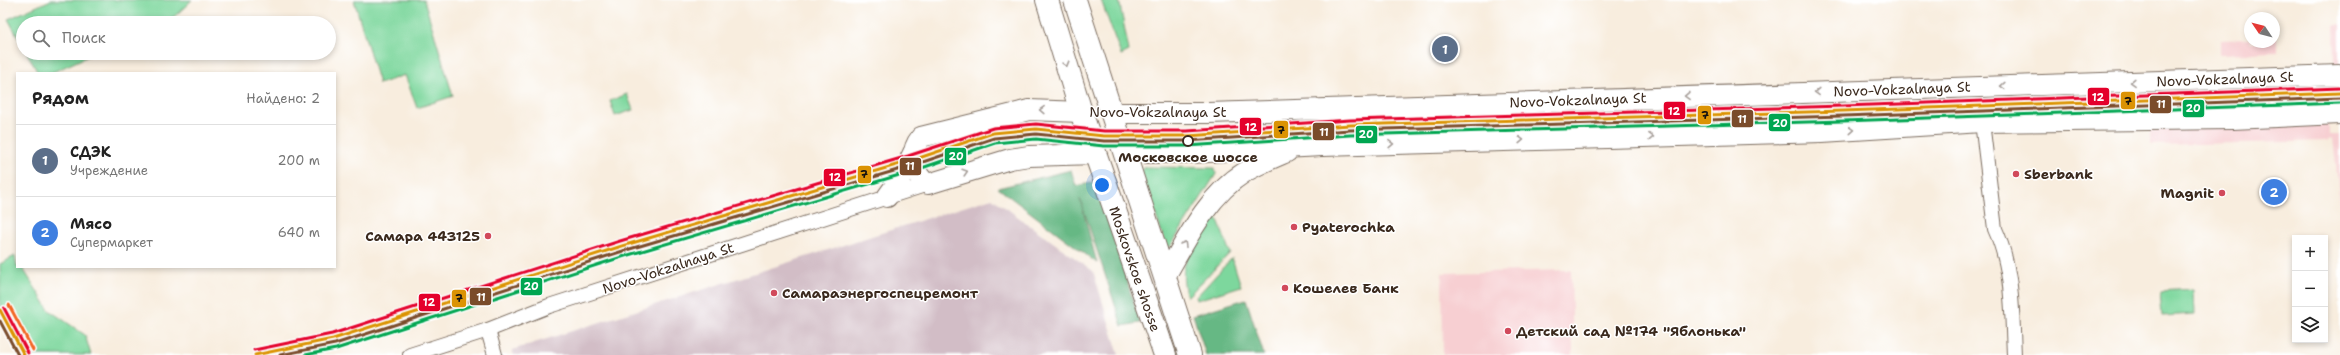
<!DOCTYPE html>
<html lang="ru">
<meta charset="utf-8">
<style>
:root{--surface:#fff;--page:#f6f6f6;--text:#222;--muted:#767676;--line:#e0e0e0;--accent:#ea580c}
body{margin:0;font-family:"Shantell Sans",sans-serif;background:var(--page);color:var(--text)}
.controls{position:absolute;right:12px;bottom:12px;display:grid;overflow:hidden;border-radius:0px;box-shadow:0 2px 6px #0003}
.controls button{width:36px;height:36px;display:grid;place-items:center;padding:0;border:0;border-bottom:1px solid var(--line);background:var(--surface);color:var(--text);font:20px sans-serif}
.compass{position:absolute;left:2244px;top:12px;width:36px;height:36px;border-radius:50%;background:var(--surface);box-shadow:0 2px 6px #0003;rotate:305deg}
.you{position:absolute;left:1102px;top:185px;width:14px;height:14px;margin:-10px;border:3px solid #fff;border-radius:50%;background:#1a73e8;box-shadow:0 0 0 6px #1a73e833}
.badge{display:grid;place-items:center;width:26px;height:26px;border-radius:50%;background:var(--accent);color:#fff;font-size:13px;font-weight:700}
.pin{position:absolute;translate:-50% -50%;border:2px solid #fff;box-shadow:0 1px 4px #0006}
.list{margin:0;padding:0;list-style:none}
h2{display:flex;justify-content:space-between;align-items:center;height:52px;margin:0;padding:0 16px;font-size:17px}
h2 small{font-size:13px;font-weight:400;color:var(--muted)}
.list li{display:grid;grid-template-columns:26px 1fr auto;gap:12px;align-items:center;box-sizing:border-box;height:72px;padding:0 16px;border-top:1px solid var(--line)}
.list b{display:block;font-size:15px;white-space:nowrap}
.list p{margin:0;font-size:13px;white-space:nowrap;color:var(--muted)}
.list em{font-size:13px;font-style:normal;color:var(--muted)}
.icon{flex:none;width:22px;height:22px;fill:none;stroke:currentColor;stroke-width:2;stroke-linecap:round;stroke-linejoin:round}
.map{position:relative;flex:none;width:2340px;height:355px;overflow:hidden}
.search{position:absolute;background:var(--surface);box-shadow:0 2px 6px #0003;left:16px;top:16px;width:320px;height:44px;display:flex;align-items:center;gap:10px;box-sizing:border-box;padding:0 14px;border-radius:22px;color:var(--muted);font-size:15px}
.panel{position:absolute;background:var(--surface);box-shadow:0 2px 6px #0003;left:16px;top:72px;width:320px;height:196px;border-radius:0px}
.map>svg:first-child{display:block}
</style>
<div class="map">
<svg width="2340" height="355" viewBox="0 0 2340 355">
<rect width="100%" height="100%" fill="#fff"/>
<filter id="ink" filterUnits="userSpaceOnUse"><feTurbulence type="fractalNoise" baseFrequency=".025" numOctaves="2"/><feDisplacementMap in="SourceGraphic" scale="8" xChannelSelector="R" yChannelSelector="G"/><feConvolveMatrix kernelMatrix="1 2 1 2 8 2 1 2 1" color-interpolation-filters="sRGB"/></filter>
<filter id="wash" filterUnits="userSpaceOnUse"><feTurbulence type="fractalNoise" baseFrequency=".012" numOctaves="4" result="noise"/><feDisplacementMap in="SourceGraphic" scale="16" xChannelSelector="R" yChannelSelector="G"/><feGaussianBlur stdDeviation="0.9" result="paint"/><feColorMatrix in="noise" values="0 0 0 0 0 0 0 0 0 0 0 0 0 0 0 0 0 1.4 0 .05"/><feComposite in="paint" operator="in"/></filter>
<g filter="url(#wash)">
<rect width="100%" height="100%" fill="#f8edde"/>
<g fill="#f7cfd2">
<path d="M 2334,24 L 2340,24 L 2340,64 L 2335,65 Z"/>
<path d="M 2274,38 L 2277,38 L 2277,52 L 2220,54 L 2220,40 L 2250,39 L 2250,42 L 2274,42 Z"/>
<path d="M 2329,122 L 2329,134 L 2340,134 L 2340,204 L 2333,138 L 2328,139 L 2328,141 L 2150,145 L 2150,125 Z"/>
<path d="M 1571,270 L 1573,355 L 1443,355 L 1442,273 Z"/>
</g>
<path fill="#d2bdc6" d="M 992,198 L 1093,271 L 1119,355 L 514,355 L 512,350 Z"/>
<g fill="#7dd79d" stroke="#5c805e">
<path d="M 51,0 L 192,0 L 175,16 L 161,23 L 23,23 L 23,46 L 8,19 Z"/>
<path d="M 354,0 L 424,0 L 453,96 L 417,108 L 405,75 L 379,84 Z"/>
<path d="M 1101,0 L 1119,0 L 1129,51 L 1121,55 Z"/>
<path d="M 27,53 L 95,53 L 51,73 L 38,73 Z"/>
<path d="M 627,94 L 633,110 L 615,116 L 610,101 Z"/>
<path d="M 1145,167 L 1215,168 L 1216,174 L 1170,247 L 1167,248 L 1141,172 Z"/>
<path d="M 1216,215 L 1230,253 L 1187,297 C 1175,259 1195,245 1216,215 Z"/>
<path d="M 15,256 L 17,267 L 22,267 L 49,310 L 85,335 L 91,355 L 24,355 L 0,310 L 0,264 Z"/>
<path d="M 1232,258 L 1241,286 L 1197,300 L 1196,297 Z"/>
<path d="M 2193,289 L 2194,314 L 2162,316 L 2160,291 Z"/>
</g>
<g fill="#66b884" stroke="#507151">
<path d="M 1071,170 L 1076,186 L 1096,182 L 1140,323 L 1122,326 L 1080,199 L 1097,263 L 998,188 Z"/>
<path d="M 1246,299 L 1264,355 L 1206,355 L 1193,315 Z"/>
</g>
</g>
<g filter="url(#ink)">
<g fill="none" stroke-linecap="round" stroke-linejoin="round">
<g stroke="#7d6e61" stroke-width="16">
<g id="minor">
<path d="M 1982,122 L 1995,229 C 2013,268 2012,312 2014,355"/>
<path d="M 488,330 L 495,355"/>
<path d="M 410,355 L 488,330 L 549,306 L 928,184"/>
</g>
</g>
<g stroke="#7d6e61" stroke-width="22">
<g id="secondary">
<path d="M 1081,112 L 1029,110 L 921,137 C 909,152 911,173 928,184 L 1010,159 L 1029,156 L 1096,154"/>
<path d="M 1111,113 L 1208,113 L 2340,75"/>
<path d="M 1124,153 L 1190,153 L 1322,146 L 1822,132 L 1982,122 L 2232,119 L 2340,114"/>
<path d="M 887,197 L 902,176 L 913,153"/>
<path d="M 1165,277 C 1186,240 1208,195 1245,172 C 1258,164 1273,158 1287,152"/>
</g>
</g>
<g stroke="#7d6e61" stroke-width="24">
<g id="primary">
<path d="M 1047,0 L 1081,112 L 1165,355"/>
<path d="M 1075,0 L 1190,355"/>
</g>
</g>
<use href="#minor" stroke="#fff" stroke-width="14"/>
<use href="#secondary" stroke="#fff" stroke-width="20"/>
<use href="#primary" stroke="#fff" stroke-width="22"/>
<g stroke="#fff" stroke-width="6">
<g id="tram-1">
<path d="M 0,310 L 24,355"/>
<path d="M 255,355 L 333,339 L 622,246 L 910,161 L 993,133 L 1036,129 L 1104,136 L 1187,136 L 1350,125 L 1843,111 L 2340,93"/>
</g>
</g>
<g stroke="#fff" stroke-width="6">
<g id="tram-2">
<path d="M 0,321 L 18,355"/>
<path d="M 280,355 L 335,344 L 623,251 L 911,166 L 994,138 L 1036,134 L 1104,141 L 1187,141 L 1350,130 L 1843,116 L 2340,98"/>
</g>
</g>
<g stroke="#fff" stroke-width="6">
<g id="tram-3">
<path d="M 4,308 L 28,353"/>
<path d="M 254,350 L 332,334 L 620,241 L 908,156 L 993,128 L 1036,124 L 1104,131 L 1187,131 L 1350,120 L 1843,106 L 2340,88"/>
</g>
</g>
<g stroke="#fff" stroke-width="6">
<path id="tram-4" d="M 305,355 L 336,349 L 625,256 L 913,171 L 995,143 L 1036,139 L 1104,146 L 1187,146 L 1350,135 L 1843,121 L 2340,103"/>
</g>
<g stroke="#fff" stroke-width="6">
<path id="tram-5" d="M 9,305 L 33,350"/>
</g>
<use href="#tram-1" stroke="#db9304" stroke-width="3"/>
<use href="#tram-2" stroke="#7a4b2a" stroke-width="3"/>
<use href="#tram-3" stroke="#e4002b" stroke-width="3"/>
<use href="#tram-4" stroke="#00a651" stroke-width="3"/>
<use href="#tram-5" stroke="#f26522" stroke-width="3"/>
</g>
<defs><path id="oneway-chevron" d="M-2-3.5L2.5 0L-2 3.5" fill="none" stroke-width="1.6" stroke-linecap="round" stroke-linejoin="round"/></defs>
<g stroke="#a79f9a">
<use href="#oneway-chevron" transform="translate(1066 64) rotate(74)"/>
<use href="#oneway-chevron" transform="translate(2133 82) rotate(178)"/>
<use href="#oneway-chevron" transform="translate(2003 86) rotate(178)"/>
<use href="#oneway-chevron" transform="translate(1817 92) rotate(178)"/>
<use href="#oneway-chevron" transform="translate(1687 96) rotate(178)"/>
<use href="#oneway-chevron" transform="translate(1042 110) rotate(-178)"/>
<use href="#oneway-chevron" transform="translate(1851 130) rotate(-4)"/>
<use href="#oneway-chevron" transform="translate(1651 137) rotate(-2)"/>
<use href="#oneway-chevron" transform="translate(1521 140) rotate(-2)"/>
<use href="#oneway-chevron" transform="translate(1391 144) rotate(-2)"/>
<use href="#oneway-chevron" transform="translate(965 172) rotate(-17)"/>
<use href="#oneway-chevron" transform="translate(1184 244) rotate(-60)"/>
</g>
</g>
<circle fill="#fff" stroke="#3b2a1e" stroke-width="2" cx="1188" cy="141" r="5"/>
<g fill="#d1495b" stroke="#fff" stroke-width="1.5">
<circle cx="2016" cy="174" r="4"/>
<circle cx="2222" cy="193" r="4"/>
<circle cx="1294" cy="227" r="4"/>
<circle cx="488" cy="236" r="4"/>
<circle cx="1285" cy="288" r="4"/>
<circle cx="774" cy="293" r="4"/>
<circle cx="1508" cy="331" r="4"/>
</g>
<g text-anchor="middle" stroke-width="3" stroke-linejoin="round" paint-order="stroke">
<g font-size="14" fill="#3b2a1e" stroke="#fff">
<text transform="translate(2225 79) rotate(-2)" y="5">Novo-Vokzalnaya St</text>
<text transform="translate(1902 89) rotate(-2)" y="5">Novo-Vokzalnaya St</text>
<text transform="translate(1578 100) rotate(-2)" y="5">Novo-Vokzalnaya St</text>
<text x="1158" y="117">Novo-Vokzalnaya St</text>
<text transform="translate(668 268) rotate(-18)" y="5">Novo-Vokzalnaya St</text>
<text transform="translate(1135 269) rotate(71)" y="5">Moskovskoe shosse</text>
</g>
<g font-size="14" font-weight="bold" fill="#3b2a1e" stroke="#fff">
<text x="1188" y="162">Московское шоссе</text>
</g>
<g font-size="14" font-weight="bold" fill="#3b2a1e" stroke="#fff" text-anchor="start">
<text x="2024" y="179">Sberbank</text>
<text x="2214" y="198" text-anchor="end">Magnit</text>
<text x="1302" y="232">Pyaterochka</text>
<text x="480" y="241" text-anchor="end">Самара 443125</text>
<text x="1293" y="293">Кошелев Банк</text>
<text x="782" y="298">Самараэнергоспецремонт</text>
<text x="1516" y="336">Детский сад №174 "Яблонька"</text>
</g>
</g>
<g stroke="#fff" stroke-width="1.5">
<rect x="2087" y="87" width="23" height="19" rx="4" fill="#e4002b"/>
<rect x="2120" y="91" width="16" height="19" rx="4" fill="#db9304"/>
<rect x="2149" y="95" width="23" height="19" rx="4" fill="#7a4b2a"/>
<rect x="2182" y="99" width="23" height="19" rx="4" fill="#00a651"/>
<rect x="1663" y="101" width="23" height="19" rx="4" fill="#e4002b"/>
<rect x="1697" y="105" width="15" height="20" rx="4" fill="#db9304"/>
<rect x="1731" y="109" width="23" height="19" rx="4" fill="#7a4b2a"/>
<rect x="1768" y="113" width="23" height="19" rx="4" fill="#00a651"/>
<rect x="1239" y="117" width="23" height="19" rx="4" fill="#e4002b"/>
<rect x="1273" y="120" width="16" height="19" rx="4" fill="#db9304"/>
<rect x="1312" y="122" width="23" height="19" rx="4" fill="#7a4b2a"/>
<rect x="1355" y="125" width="23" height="19" rx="4" fill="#00a651"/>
<rect x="944" y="147" width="23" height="19" rx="4" fill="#00a651"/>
<rect x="899" y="157" width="23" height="19" rx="4" fill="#7a4b2a"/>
<rect x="857" y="165" width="15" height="19" rx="4" fill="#db9304"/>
<rect x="823" y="168" width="23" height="19" rx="4" fill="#e4002b"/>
<rect x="520" y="277" width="23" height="19" rx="4" fill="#00a651"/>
<rect x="469" y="287" width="23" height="19" rx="4" fill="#7a4b2a"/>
<rect x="451" y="289" width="16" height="19" rx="4" fill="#db9304"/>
<rect x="418" y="293" width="23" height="19" rx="4" fill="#e4002b"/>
</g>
<g font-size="11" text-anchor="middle" font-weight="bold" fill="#fff">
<text x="2098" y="101">12</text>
<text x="2161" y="108">11</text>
<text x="2193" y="112">20</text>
<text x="1674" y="115">12</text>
<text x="1742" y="123">11</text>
<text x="1780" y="127">20</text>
<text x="1251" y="131">12</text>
<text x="1324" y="136">11</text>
<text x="1366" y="138">20</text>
<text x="956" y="160">20</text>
<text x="910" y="170">11</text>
<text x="835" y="181">12</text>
<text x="531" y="290">20</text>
<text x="481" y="301">11</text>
<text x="429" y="306">12</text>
</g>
<g font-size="11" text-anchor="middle" font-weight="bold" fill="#111">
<text x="2128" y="105">7</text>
<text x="1705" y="119">7</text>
<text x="1281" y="134">7</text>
<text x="864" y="178">7</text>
<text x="459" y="302">7</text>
</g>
</svg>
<div class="controls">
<button>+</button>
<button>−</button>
<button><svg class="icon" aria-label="layers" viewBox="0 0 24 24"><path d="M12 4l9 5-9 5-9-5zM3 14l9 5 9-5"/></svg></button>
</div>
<svg class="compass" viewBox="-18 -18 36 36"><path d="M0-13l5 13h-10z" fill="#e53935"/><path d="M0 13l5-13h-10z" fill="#767676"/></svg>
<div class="you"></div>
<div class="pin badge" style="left:1445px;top:49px;background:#5c6f8a">1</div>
<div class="pin badge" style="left:2274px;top:192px;background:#3f7fe0">2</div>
<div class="search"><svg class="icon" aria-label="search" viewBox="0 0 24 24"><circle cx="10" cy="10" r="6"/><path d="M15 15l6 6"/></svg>Поиск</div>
<section class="panel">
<h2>Рядом<small>Найдено: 2</small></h2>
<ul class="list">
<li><span class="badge" style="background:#5c6f8a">1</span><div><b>СДЭК</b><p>Учреждение</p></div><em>200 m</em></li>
<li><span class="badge" style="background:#3f7fe0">2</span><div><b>Мясо</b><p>Супермаркет</p></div><em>640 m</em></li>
</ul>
</section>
</div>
